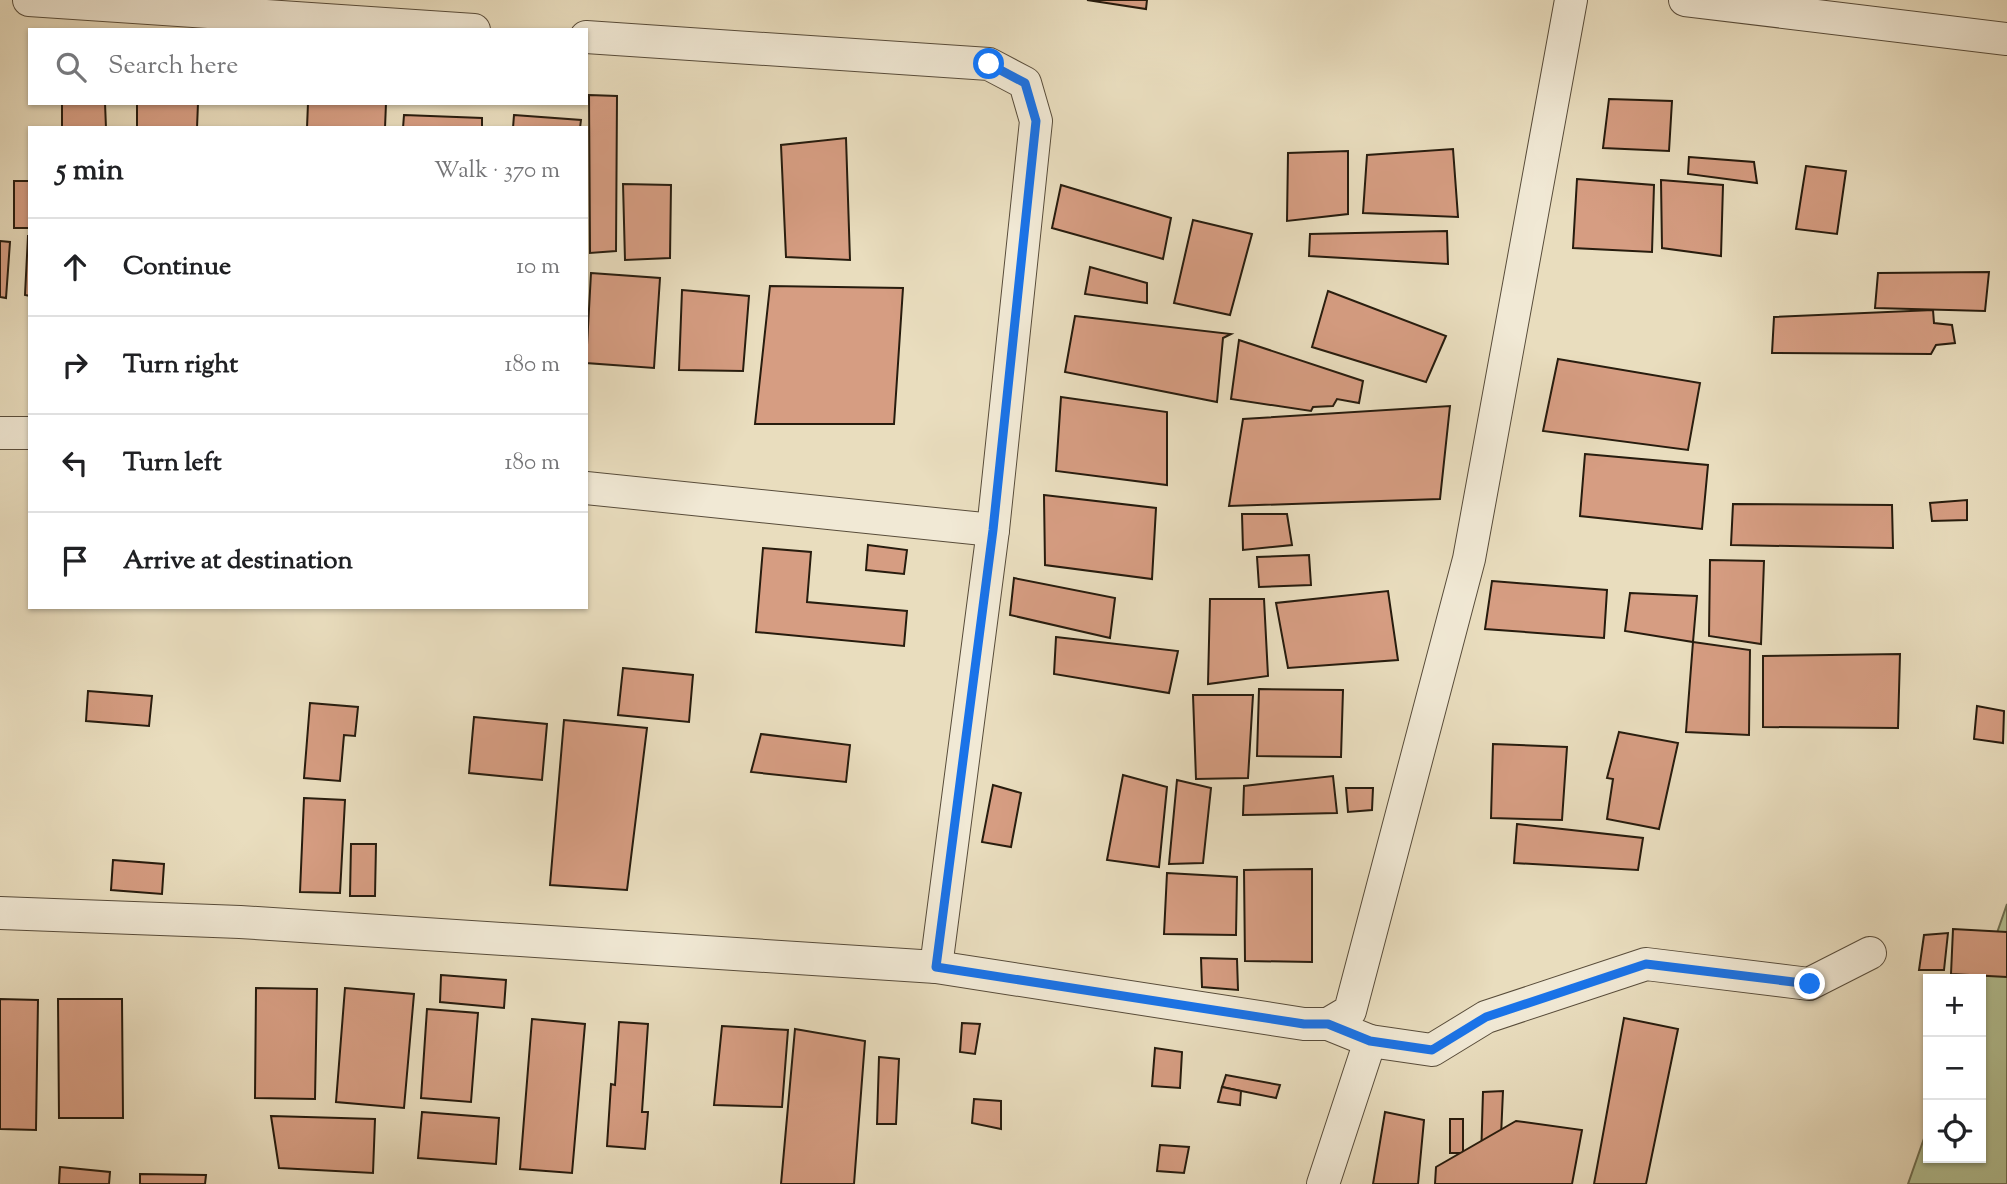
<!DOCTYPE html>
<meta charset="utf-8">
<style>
:root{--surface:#fff;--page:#f2f2f2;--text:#202124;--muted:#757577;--line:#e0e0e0}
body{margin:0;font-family:"Sorts Mill Goudy",serif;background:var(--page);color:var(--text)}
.controls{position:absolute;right:21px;bottom:21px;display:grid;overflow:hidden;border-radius:0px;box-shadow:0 2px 5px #0004}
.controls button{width:63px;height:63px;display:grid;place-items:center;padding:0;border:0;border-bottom:2px solid var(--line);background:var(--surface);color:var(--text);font:35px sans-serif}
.stop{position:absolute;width:21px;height:21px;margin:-16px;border:5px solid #1a73e8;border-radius:50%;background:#fff}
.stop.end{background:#1a73e8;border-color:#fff;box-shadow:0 2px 7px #0008}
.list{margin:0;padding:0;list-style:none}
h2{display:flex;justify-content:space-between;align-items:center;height:91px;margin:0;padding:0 28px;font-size:30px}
h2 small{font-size:23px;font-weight:400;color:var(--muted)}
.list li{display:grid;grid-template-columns:46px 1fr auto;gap:21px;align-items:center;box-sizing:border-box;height:98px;padding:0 28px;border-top:2px solid var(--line)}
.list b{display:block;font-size:26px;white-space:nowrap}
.list em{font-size:23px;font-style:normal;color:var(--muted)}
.icon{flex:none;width:38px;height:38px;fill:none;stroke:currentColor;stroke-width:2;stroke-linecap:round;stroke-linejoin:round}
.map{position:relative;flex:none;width:2007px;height:1184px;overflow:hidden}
.search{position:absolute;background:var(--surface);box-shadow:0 2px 5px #0004;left:28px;top:28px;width:560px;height:77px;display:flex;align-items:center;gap:18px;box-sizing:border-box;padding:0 24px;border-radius:0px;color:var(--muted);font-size:26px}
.panel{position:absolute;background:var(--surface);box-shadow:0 2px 5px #0004;left:28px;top:126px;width:560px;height:483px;border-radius:0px}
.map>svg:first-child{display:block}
</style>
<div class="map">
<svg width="2007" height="1184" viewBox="0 0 2007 1184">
<rect width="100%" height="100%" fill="#e9ddbe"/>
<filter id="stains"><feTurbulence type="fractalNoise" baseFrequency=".00286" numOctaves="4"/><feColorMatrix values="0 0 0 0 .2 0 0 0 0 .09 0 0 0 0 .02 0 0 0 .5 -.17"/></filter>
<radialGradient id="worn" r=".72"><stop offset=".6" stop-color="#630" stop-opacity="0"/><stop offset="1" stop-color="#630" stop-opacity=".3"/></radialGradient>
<path fill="#b3c294" stroke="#6d6f51" stroke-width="2" d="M 2007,904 L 2007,1184 L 1908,1184 L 1928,1127 L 1928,1158 L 1981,1158 L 1981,979 Z"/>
<g fill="#d69d82" stroke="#271c0e" stroke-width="2">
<path d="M 1087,0 L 1147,0 L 1146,9 Z"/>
<path d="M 589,95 L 617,96 L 616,251 L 590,253 Z"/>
<path d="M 1609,99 L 1672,101 L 1669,151 L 1603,148 Z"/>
<path d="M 62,103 L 105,103 L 106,128 L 62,128 Z"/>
<path d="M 137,103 L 198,103 L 197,128 L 137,128 Z"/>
<path d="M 308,103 L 386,103 L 385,128 L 307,128 Z"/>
<path d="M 404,115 L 482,118 L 482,128 L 403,128 Z"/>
<path d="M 514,115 L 581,120 L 580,128 L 513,128 Z"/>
<path d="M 846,138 L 850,260 L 786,257 L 781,145 Z"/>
<path d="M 1453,149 L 1458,217 L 1363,213 L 1367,155 Z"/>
<path d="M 1348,151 L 1348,214 L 1287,221 L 1288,153 Z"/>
<path d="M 1689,157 L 1754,162 L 1757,183 L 1688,174 Z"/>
<path d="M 1806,166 L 1846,171 L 1837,234 L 1796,229 Z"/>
<path d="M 1577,179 L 1654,185 L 1652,252 L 1573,248 Z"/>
<path d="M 1661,180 L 1723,185 L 1721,256 L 1662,248 Z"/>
<rect x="14" y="181" width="16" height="47"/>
<path d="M 623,184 L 671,185 L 670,258 L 625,260 Z"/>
<path d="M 1061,185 L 1171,218 L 1163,259 L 1052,228 Z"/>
<path d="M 1193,220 L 1252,234 L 1230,315 L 1174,303 Z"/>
<path d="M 1447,231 L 1448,264 L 1309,256 L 1310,234 Z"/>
<path d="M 28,236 L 30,236 L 30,296 L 25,295 Z"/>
<path d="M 0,241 L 10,242 L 6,298 L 0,297 Z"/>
<path d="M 1090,267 L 1147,283 L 1147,303 L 1085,294 Z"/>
<path d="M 1989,272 L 1985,311 L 1875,308 L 1878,273 Z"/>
<path d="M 591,273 L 660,278 L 654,368 L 586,363 Z"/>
<path d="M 770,286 L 903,288 L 894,424 L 755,424 Z"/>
<path d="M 682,290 L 749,296 L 743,371 L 679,370 Z"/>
<path d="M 1328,291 L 1446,336 L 1426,382 L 1312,347 Z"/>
<path d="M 1933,310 L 1934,323 L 1952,325 L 1955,343 L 1936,345 L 1931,354 L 1772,353 L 1774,317 Z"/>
<path d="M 1075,316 L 1231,334 L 1223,338 L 1217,402 L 1065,372 Z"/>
<path d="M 1239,340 L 1363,381 L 1359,403 L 1337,399 L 1333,406 L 1313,407 L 1311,411 L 1231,399 Z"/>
<path d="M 1558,359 L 1700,383 L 1688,450 L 1543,431 Z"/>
<path d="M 1061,397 L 1167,412 L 1167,485 L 1056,471 Z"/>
<path d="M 1450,406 L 1440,499 L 1229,506 L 1243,419 Z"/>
<path d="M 1585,454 L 1708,465 L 1702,529 L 1580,516 Z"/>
<path d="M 1044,495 L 1156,508 L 1152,579 L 1045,565 Z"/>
<path d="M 1967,500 L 1967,520 L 1932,521 L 1930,503 Z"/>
<path d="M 1733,504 L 1892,505 L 1893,548 L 1731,545 Z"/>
<path d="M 1242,514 L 1287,514 L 1292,545 L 1243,550 Z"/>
<path d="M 868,545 L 907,550 L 904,574 L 866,570 Z"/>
<path d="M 763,548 L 811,552 L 807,602 L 907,611 L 904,646 L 756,632 Z"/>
<path d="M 1309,555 L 1311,585 L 1259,587 L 1257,557 Z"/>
<path d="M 1710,560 L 1764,561 L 1761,644 L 1709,636 Z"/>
<path d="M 1014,578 L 1115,598 L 1110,638 L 1010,615 Z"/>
<path d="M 1492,581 L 1607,590 L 1604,638 L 1485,629 Z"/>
<path d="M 1388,591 L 1398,660 L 1288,668 L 1276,603 Z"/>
<path d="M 1630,593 L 1697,596 L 1693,642 L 1625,631 Z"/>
<path d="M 1210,599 L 1264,599 L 1268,676 L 1208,684 Z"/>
<path d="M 1056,637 L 1178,651 L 1169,693 L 1054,674 Z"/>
<path d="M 1693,642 L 1750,650 L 1749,735 L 1686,732 Z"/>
<path d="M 1900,654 L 1898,728 L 1763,727 L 1763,656 Z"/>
<path d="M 623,668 L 693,675 L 689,722 L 618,715 Z"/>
<path d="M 1259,689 L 1343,690 L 1341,757 L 1257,756 Z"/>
<path d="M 88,691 L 152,696 L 149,726 L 86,721 Z"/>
<path d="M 1193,695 L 1253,695 L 1248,778 L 1196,779 Z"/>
<path d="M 310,703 L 358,707 L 355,736 L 344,735 L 340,781 L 304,778 Z"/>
<path d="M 1977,706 L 2004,711 L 2003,743 L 1974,739 Z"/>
<path d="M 474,717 L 547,724 L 542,780 L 469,773 Z"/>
<path d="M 564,720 L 647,728 L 627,890 L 550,885 Z"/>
<path d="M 1619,732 L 1678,743 L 1659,829 L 1607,819 L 1613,779 L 1607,778 Z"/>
<path d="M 761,734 L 850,745 L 846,782 L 751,772 Z"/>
<path d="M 1493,744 L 1567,747 L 1562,820 L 1491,818 Z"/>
<path d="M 1123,775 L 1167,787 L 1159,867 L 1107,860 Z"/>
<path d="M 1333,776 L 1337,813 L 1243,815 L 1244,786 Z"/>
<path d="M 1177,780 L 1211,788 L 1203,863 L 1169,864 Z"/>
<path d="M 993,785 L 1021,793 L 1011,847 L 982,842 Z"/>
<path d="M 1346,788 L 1373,788 L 1372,810 L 1348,812 Z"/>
<path d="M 304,798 L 345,800 L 340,893 L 300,892 Z"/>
<path d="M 1517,824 L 1643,838 L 1638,870 L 1514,863 Z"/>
<path d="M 351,844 L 376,844 L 375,896 L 350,896 Z"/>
<path d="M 113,860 L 164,864 L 162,894 L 111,890 Z"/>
<path d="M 1312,869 L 1312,962 L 1245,961 L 1244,870 Z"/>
<path d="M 1167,873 L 1237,877 L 1236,935 L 1164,934 Z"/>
<path d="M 1953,929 L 2007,932 L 2007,977 L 1951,974 Z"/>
<path d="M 1948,933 L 1944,970 L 1919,970 L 1924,935 Z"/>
<path d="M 1201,958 L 1237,959 L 1238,990 L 1202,987 Z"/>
<path d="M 441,975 L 506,980 L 504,1008 L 440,1002 Z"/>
<path d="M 256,988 L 317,989 L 315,1099 L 255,1098 Z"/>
<path d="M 345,988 L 414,994 L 404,1108 L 336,1102 Z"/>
<path d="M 0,999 L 38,1000 L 36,1130 L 0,1129 Z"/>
<path d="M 58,999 L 122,999 L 123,1118 L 59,1118 Z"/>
<path d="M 427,1009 L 478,1013 L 471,1102 L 421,1098 Z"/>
<path d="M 1624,1018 L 1678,1029 L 1646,1184 L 1594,1184 Z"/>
<path d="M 532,1019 L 585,1024 L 572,1173 L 520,1169 Z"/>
<path d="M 619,1022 L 648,1024 L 642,1112 L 648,1112 L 645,1149 L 607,1146 L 611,1084 L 615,1085 Z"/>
<path d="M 962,1023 L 980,1024 L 975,1054 L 960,1052 Z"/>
<path d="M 722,1026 L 788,1030 L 782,1107 L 714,1105 Z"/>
<path d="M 795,1029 L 865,1041 L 854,1184 L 781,1184 Z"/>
<path d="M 1155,1048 L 1182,1052 L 1180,1088 L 1152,1086 Z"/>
<path d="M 879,1057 L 899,1059 L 896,1124 L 877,1124 Z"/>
<path d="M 1226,1075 L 1280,1085 L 1276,1098 L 1222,1087 Z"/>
<path d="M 1222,1087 L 1241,1091 L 1240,1105 L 1218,1102 Z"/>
<path d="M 1503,1091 L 1500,1159 L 1481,1160 L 1483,1092 Z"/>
<path d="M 974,1099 L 1001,1101 L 1001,1129 L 972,1123 Z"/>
<path d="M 422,1112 L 499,1118 L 496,1164 L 418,1158 Z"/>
<path d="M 1385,1112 L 1424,1120 L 1418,1184 L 1373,1184 Z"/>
<path d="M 271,1116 L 375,1119 L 373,1173 L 279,1168 Z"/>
<rect x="1450" y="1119" width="13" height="34"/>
<path d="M 1516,1121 L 1582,1130 L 1572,1184 L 1435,1184 L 1436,1167 Z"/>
<path d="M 1160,1145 L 1189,1147 L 1184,1173 L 1157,1171 Z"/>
<path d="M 60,1167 L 110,1172 L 109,1184 L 59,1184 Z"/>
<path d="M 140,1174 L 206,1175 L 205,1184 L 140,1184 Z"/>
</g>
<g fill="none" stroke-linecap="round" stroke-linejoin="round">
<g stroke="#584c3a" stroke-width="34">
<g id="street">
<path d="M 29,0 L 474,30"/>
<path d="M 1685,0 L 2007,39"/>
<path d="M 586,37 L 989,64 L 1025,83 L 1036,121 L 993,530 L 936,967"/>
<path d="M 0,433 L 30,433"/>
<path d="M 586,488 L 993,530"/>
<path d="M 0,913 L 240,922 L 936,967 L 1304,1024 L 1328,1024"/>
<path d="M 1370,1041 L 1432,1050 L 1486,1017 L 1646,964 L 1809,984 L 1870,953"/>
<path d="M 1323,1184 L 1370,1041 L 1328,1024 L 1350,1011 L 1469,559 L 1571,0"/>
</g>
</g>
<use href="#street" stroke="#f1e9d5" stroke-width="32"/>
</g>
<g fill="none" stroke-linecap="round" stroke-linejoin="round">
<path stroke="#1a73e8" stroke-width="9" d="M 989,64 L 1025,83 L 1036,121 L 993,530 L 936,967 L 1304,1024 L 1328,1024 L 1370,1041 L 1432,1050 L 1486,1017 L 1646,964 L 1810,984"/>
</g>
<rect width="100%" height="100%" filter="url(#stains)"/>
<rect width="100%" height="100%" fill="url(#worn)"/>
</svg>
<div class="controls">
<button>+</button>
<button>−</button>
<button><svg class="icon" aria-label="locate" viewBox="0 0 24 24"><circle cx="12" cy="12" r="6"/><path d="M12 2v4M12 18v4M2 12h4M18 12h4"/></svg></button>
</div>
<div class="stop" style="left:989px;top:64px"></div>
<div class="stop end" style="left:1810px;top:984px"></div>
<div class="search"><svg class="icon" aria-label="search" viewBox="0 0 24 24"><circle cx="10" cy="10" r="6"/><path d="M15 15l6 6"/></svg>Search here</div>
<section class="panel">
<h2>5 min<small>Walk · 370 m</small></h2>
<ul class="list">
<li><svg class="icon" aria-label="ahead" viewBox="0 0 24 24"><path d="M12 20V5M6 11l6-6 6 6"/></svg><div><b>Continue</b></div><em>10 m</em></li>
<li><svg class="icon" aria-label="right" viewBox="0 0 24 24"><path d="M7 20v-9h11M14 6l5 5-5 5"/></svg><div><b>Turn right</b></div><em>180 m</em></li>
<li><svg class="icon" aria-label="left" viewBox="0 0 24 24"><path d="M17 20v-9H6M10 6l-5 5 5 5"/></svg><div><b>Turn left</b></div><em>180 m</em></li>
<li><svg class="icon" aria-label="arrive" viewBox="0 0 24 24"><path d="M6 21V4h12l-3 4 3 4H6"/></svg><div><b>Arrive at destination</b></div></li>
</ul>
</section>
</div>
